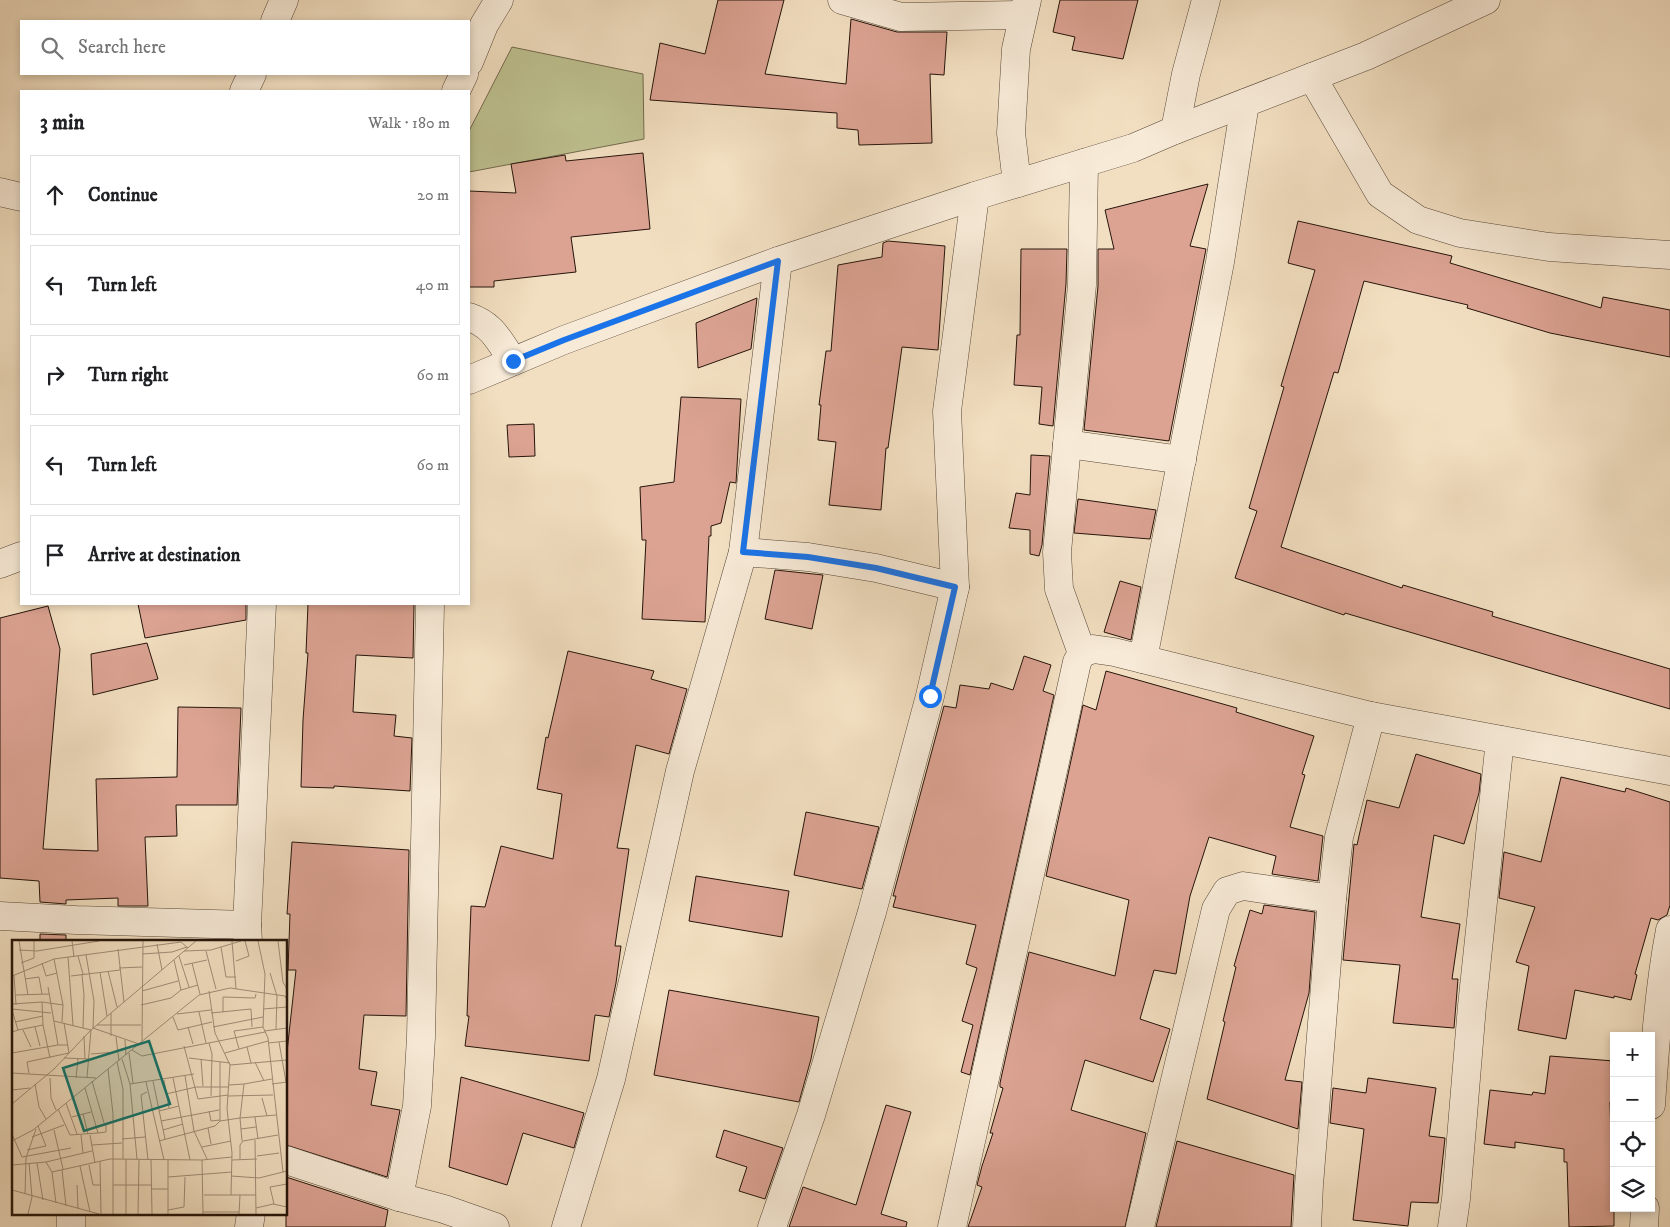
<!DOCTYPE html>
<meta charset="utf-8">
<style>
:root{--surface:#fff;--page:#f2f2f2;--text:#202124;--muted:#757577;--line:#e0e0e0}
body{margin:0;font-family:"IM FELL DW Pica",serif;background:var(--page);color:var(--text)}
.controls{position:absolute;right:15px;bottom:15px;display:grid;overflow:hidden;border-radius:0px;box-shadow:0 2px 8px #0003}
.controls button{width:45px;height:45px;display:grid;place-items:center;padding:0;border:0;border-bottom:1px solid var(--line);background:var(--surface);color:var(--text);font:25px sans-serif}
.stop{position:absolute;width:15px;height:15px;margin:-11px;border:4px solid #1a73e8;border-radius:50%;background:#fff}
.stop.end{background:#1a73e8;border-color:#fff;box-shadow:0 1px 5px #0008}
.list{margin:0;padding:0;list-style:none}
h2{display:flex;justify-content:space-between;align-items:center;height:65px;margin:0;padding:0 20px;font-size:21px}
h2 small{font-size:16px;font-weight:400;color:var(--muted)}
.list li{display:grid;grid-template-columns:32px 1fr auto;gap:15px;align-items:center;box-sizing:border-box;height:80px;margin:0 10px 10px;padding:0 10px;border:1px solid var(--line);border-radius:0px}
.list b{display:block;font-size:19px;white-space:nowrap}
.list em{font-size:16px;font-style:normal;color:var(--muted)}
.icon{flex:none;width:28px;height:28px;fill:none;stroke:currentColor;stroke-width:2;stroke-linecap:round;stroke-linejoin:round}
.map{position:relative;flex:none;width:1670px;height:1227px;overflow:hidden}
.search{position:absolute;background:var(--surface);box-shadow:0 2px 8px #0003;left:20px;top:20px;width:450px;height:55px;display:flex;align-items:center;gap:12px;box-sizing:border-box;padding:0 18px;border-radius:0px;color:var(--muted);font-size:19px}
.panel{position:absolute;background:var(--surface);box-shadow:0 2px 8px #0003;left:20px;top:90px;width:450px;height:515px;border-radius:0px}
.map>svg:first-child{display:block}
</style>
<div class="map">
<svg width="1670" height="1227" viewBox="0 0 1670 1227">
<rect width="100%" height="100%" fill="#f2dfc1"/>
<filter id="stains"><feTurbulence type="fractalNoise" baseFrequency=".004" numOctaves="4"/><feColorMatrix values="0 0 0 0 .2 0 0 0 0 .09 0 0 0 0 .02 0 0 0 .5 -.17"/></filter>
<radialGradient id="worn" r=".72"><stop offset=".6" stop-color="#630" stop-opacity="0"/><stop offset="1" stop-color="#630" stop-opacity=".3"/></radialGradient>
<path fill="#bec190" stroke="#726a4d" d="M 512,47 L 643,74 L 644,139 L 469,172 L 469,131 Z"/>
<g fill="#dca393" stroke="#25140a">
<path d="M 718,0 L 784,0 L 765,74 L 846,84 L 851,19 L 897,32 L 947,32 L 944,75 L 930,74 L 932,143 L 859,145 L 858,130 L 837,128 L 837,113 L 650,100 L 660,43 L 705,54 Z"/>
<path d="M 1060,0 L 1138,0 L 1123,59 L 1072,50 L 1075,37 L 1053,32 Z"/>
<path d="M 643,153 L 650,229 L 571,237 L 576,272 L 494,281 L 494,287 L 469,287 L 469,191 L 516,193 L 511,164 L 565,155 L 566,161 Z"/>
<path d="M 1208,184 L 1190,246 L 1206,249 L 1169,441 L 1084,430 L 1098,286 L 1098,249 L 1114,249 L 1105,210 Z"/>
<path d="M 1298,221 L 1452,256 L 1450,263 L 1601,308 L 1603,297 L 1670,310 L 1670,357 L 1550,333 L 1467,308 L 1468,305 L 1364,281 L 1338,373 L 1334,372 L 1281,547 L 1402,588 L 1403,585 L 1493,612 L 1492,616 L 1670,669 L 1670,709 L 1345,613 L 1344,615 L 1235,578 L 1257,511 L 1249,508 L 1284,387 L 1281,386 L 1315,270 L 1288,263 Z"/>
<path d="M 888,241 L 945,246 L 938,350 L 902,347 L 888,448 L 886,448 L 881,510 L 829,505 L 836,442 L 818,440 L 821,405 L 819,405 L 826,351 L 831,351 L 838,265 L 882,257 L 883,243 Z"/>
<path d="M 1021,249 L 1067,249 L 1066,284 L 1053,426 L 1039,424 L 1042,387 L 1014,385 L 1017,335 L 1020,335 Z"/>
<path d="M 757,298 L 751,349 L 698,368 L 696,323 Z"/>
<path d="M 681,397 L 741,399 L 736,483 L 730,482 L 721,523 L 711,526 L 711,536 L 709,536 L 705,622 L 642,619 L 646,540 L 642,540 L 640,487 L 674,482 Z"/>
<path d="M 534,424 L 535,456 L 509,457 L 507,425 Z"/>
<path d="M 1031,455 L 1050,456 L 1042,545 L 1039,556 L 1030,554 L 1030,530 L 1009,528 L 1016,493 L 1030,495 Z"/>
<path d="M 1078,499 L 1156,510 L 1150,539 L 1074,533 Z"/>
<path d="M 775,570 L 823,575 L 812,629 L 765,619 Z"/>
<path d="M 1120,581 L 1141,587 L 1131,640 L 1104,632 Z"/>
<path d="M 138,604 L 246,604 L 246,620 L 145,638 Z"/>
<path d="M 308,604 L 414,604 L 413,658 L 356,655 L 353,712 L 396,715 L 394,736 L 412,738 L 410,791 L 334,786 L 334,788 L 301,787 L 303,720 L 308,653 L 306,653 Z"/>
<path d="M 48,606 L 60,649 L 43,849 L 98,851 L 96,779 L 177,777 L 178,707 L 241,708 L 237,805 L 176,805 L 177,836 L 145,837 L 148,906 L 118,906 L 118,898 L 66,900 L 66,904 L 40,902 L 39,881 L 0,878 L 0,618 Z"/>
<path d="M 147,643 L 158,679 L 93,695 L 91,654 Z"/>
<path d="M 568,651 L 654,671 L 651,679 L 687,689 L 669,754 L 636,745 L 617,848 L 629,849 L 615,946 L 621,946 L 616,983 L 609,1017 L 595,1015 L 589,1061 L 465,1046 L 469,1016 L 467,1016 L 471,906 L 485,907 L 501,846 L 553,859 L 562,794 L 537,789 L 546,737 L 548,738 Z"/>
<path d="M 1024,656 L 1051,665 L 1043,691 L 1054,695 L 970,1075 L 961,1072 L 973,1025 L 962,1021 L 977,968 L 966,964 L 976,925 L 893,907 L 896,896 L 893,896 L 944,706 L 956,708 L 960,685 L 989,689 L 991,683 L 1013,690 Z"/>
<path d="M 1106,671 L 1237,708 L 1236,712 L 1314,736 L 1302,774 L 1305,775 L 1290,827 L 1323,836 L 1318,881 L 1272,874 L 1276,856 L 1209,837 L 1190,896 L 1176,974 L 1154,970 L 1140,1019 L 1170,1029 L 1153,1082 L 1085,1060 L 1071,1110 L 1146,1133 L 1125,1227 L 968,1227 L 982,1187 L 977,1185 L 982,1166 L 993,1133 L 990,1133 L 1003,1088 L 1000,1087 L 1000,1083 L 1029,952 L 1115,976 L 1129,900 L 1046,876 L 1083,705 L 1096,710 Z"/>
<path d="M 1416,754 L 1481,774 L 1479,793 L 1464,844 L 1434,835 L 1421,917 L 1460,924 L 1452,979 L 1458,979 L 1454,1028 L 1393,1023 L 1400,965 L 1343,960 L 1354,844 L 1357,845 L 1367,800 L 1399,808 Z"/>
<path d="M 1561,777 L 1625,792 L 1626,788 L 1670,802 L 1670,905 L 1667,915 L 1658,920 L 1651,918 L 1635,974 L 1637,975 L 1631,1000 L 1614,996 L 1614,998 L 1575,990 L 1566,1039 L 1518,1030 L 1529,966 L 1516,962 L 1535,907 L 1499,898 L 1504,852 L 1541,862 Z"/>
<path d="M 806,812 L 879,827 L 862,889 L 794,875 Z"/>
<path d="M 292,842 L 409,850 L 406,1016 L 364,1015 L 359,1069 L 377,1072 L 371,1105 L 400,1110 L 387,1177 L 286,1145 L 286,1061 L 296,970 L 288,970 L 290,914 L 287,914 Z"/>
<path d="M 696,876 L 789,891 L 782,937 L 689,921 Z"/>
<path d="M 1264,905 L 1315,912 L 1309,993 L 1285,1080 L 1302,1082 L 1298,1129 L 1207,1099 L 1225,1022 L 1223,1021 L 1236,967 L 1234,966 L 1250,910 L 1262,914 Z"/>
<path d="M 40,934 L 66,935 L 66,941 L 40,941 Z"/>
<path d="M 669,990 L 819,1017 L 811,1059 L 799,1102 L 654,1075 Z"/>
<path d="M 1550,1056 L 1614,1061 L 1614,1102 L 1610,1102 L 1612,1174 L 1614,1174 L 1614,1226 L 1569,1227 L 1567,1162 L 1564,1162 L 1564,1149 L 1515,1142 L 1515,1148 L 1484,1144 L 1490,1090 L 1532,1095 L 1533,1092 L 1545,1094 Z"/>
<path d="M 461,1077 L 584,1113 L 574,1148 L 523,1133 L 507,1185 L 449,1167 Z"/>
<path d="M 1368,1078 L 1436,1088 L 1429,1136 L 1445,1138 L 1438,1203 L 1411,1202 L 1408,1226 L 1353,1220 L 1364,1129 L 1330,1123 L 1333,1088 L 1366,1093 Z"/>
<path d="M 886,1105 L 911,1112 L 881,1214 L 907,1222 L 906,1227 L 789,1227 L 803,1187 L 856,1205 Z"/>
<path d="M 724,1130 L 783,1148 L 765,1199 L 739,1191 L 747,1167 L 716,1157 Z"/>
<path d="M 1177,1141 L 1294,1175 L 1291,1227 L 1156,1227 Z"/>
<path d="M 286,1177 L 388,1210 L 385,1227 L 286,1227 Z"/>
</g>
<g fill="none" stroke-linecap="round" stroke-linejoin="round">
<g stroke="#584738" stroke-width="29">
<g id="minor">
<path d="M 842,0 L 901,17 L 1023,15"/>
<path d="M 275,21 L 284,0"/>
<path d="M 469,62 L 484,25 L 499,0"/>
<path d="M 1312,77 L 1380,194 L 1418,220 L 1460,233 L 1549,247 L 1670,255"/>
<path d="M 244,91 L 252,74"/>
<path d="M 456,91 L 464,74"/>
<path d="M 1175,130 L 1186,74 L 1206,0"/>
<path d="M 1017,183 L 1011,133 L 1016,49 L 1027,0"/>
<path d="M 0,192 L 21,197"/>
<path d="M 469,317 C 493,325 499,341 513,361"/>
<path d="M 469,380 L 564,340 L 778,261 L 975,196 L 1133,148 L 1175,130 L 1366,56 L 1486,0"/>
<path d="M 1067,444 L 1182,460"/>
<path d="M 743,552 L 808,557 L 876,568 L 955,587"/>
<path d="M 0,564 L 21,556"/>
<path d="M 1082,653 L 1059,589 L 1057,552 L 1082,285 L 1084,163"/>
<path d="M 1143,659 L 1220,262 L 1245,103"/>
<path d="M 0,916 L 76,920 L 247,925"/>
<path d="M 248,941 L 247,925 L 262,604"/>
<path d="M 1651,1105 C 1655,1046 1659,988 1670,930"/>
<path d="M 286,1160 L 399,1197 L 444,1209 L 495,1227"/>
<path d="M 399,1197 L 417,1106 L 421,1037 L 430,604"/>
<path d="M 71,1227 L 71,1213"/>
<path d="M 249,1227 L 251,1213"/>
<path d="M 566,1227 L 611,1079 L 680,771 L 743,552 L 778,261"/>
<path d="M 772,1227 L 811,1115 L 872,912 L 930,696 L 955,587 L 947,411 L 975,196"/>
<path d="M 952,1227 L 1077,662 L 1082,653 L 1093,649 L 1114,652 L 1371,716 L 1670,771"/>
<path d="M 1140,1227 L 1216,909 L 1227,891 L 1243,886 L 1332,899"/>
<path d="M 1307,1227 L 1309,1185 L 1332,899 L 1339,837 L 1371,716"/>
<path d="M 1452,1227 L 1456,1199 L 1472,1006 L 1500,740"/>
<path d="M 1644,1227 L 1645,1208"/>
</g>
</g>
<use href="#minor" stroke="#f7ead7" stroke-width="28"/>
</g>
<g fill="none" stroke-linecap="round" stroke-linejoin="round">
<path stroke="#1a73e8" stroke-width="6" d="M 513,361 L 564,340 L 778,261 L 743,552 L 808,557 L 876,568 L 955,587 L 930,696"/>
</g>
<g transform="translate(12 940)">
<rect width="275" height="275" fill="#f2dfc1"/>
<path fill="none" stroke="#a08e78" stroke-width="1" d="M 7,1 L 16,55M 60,1 L 62,17M 220,1 L 224,49M 246,1 L 253,34 L 251,87 L 256,98 L 271,232M 266,1 L 271,42 L 275,49M 145,4 L 150,30M 209,7 L 214,37 L 224,37M 106,9 L 112,62M 7,10 L 25,11 L 87,1M 172,11 L 199,10 L 229,1M 194,11 L 204,49M 130,14 L 160,12 L 175,7M 74,15 L 82,61 L 81,88 L 127,104M 66,16 L 71,34M 167,16 L 177,47M 56,17 L 61,85M 42,19 L 51,65 L 50,82M 162,20 L 169,50 L 186,45M 224,21 L 237,16 L 233,1M 9,23 L 22,18 L 22,1M 30,23 L 34,36 L 45,33M 180,23 L 188,54M 172,25 L 195,20M 107,28 L 130,27M 96,31 L 105,67M 88,32 L 95,76M 258,33 L 265,56 L 264,89M 2,35 L 4,65M 70,35 L 72,55 L 71,88M 0,36 L 42,19 L 169,2 L 176,8M 59,36 L 108,30M 13,39 L 27,37 L 30,54M 36,47 L 46,105 L 56,105M 130,51 L 166,41M 197,51 L 203,93 L 218,125 L 215,169 L 220,213 L 219,255M 4,55 L 37,54M 30,62 L 31,85 L 38,118M 0,64 L 30,62 L 51,65M 129,65 L 159,58 L 169,50M 0,69 L 39,73M 251,69 L 275,67M 0,70 L 6,90 L 0,92M 187,72 L 194,103M 211,72 L 211,57 L 243,58 L 244,54M 199,73 L 239,69 L 240,87M 165,74 L 199,70M 161,77 L 166,90 L 200,82M 42,81 L 79,90 L 75,137M 3,82 L 31,76M 85,85 L 129,85M 23,87 L 28,106M 176,87 L 181,104M 201,87 L 251,77M 6,90 L 31,85M 11,90 L 19,107M 252,91 L 275,88M 72,96 L 73,119M 99,96 L 99,73M 104,97 L 107,121M 113,100 L 114,115M 130,101 L 131,1M 267,102 L 274,142M 197,103 L 200,114 L 199,156M 256,103 L 275,101M 172,106 L 186,159 L 216,155M 235,107 L 239,123M 227,109 L 222,91 L 251,87M 120,110 L 130,116 L 253,92M 0,113 L 46,105M 117,113 L 121,143M 213,113 L 256,101M 79,114 L 104,112M 52,118 L 77,119M 177,118 L 218,123M 110,119 L 118,144 L 125,219M 189,119 L 191,146M 105,122 L 111,149 L 111,219M 243,122 L 252,141M 218,125 L 275,120M 96,129 L 101,174 L 101,274M 0,133 L 84,138M 17,133 L 15,122 L 57,113 L 52,83M 173,136 L 182,191 L 195,219M 38,138 L 39,158 L 44,170M 64,138 L 66,119M 161,138 L 178,220M 152,140 L 157,168M 80,141 L 92,183M 141,141 L 153,199M 134,142 L 152,220M 23,144 L 27,167 L 34,179M 118,144 L 182,134M 260,144 L 275,142M 217,145 L 232,144M 73,148 L 86,193 L 94,192 L 94,183M 0,150 L 18,148M 135,152 L 129,155 L 136,220M 154,154 L 184,147 L 216,147M 216,156 L 261,155M 250,158 L 255,176M 54,163 L 65,194M 0,164 L 42,129 L 79,90 L 184,1M 46,169 L 58,195 L 86,193M 147,171 L 167,166M 197,171 L 199,181 L 208,180M 71,174 L 76,194M 60,177 L 79,172M 243,177 L 246,199M 149,181 L 207,170M 208,181 L 208,122M 196,188 L 199,204M 229,189 L 244,187M 42,190 L 51,229M 151,190 L 171,184M 0,194 L 10,217 L 59,208M 69,195 L 71,213M 78,195 L 83,223M 20,197 L 52,185M 110,199 L 133,197M 243,200 L 244,274M 0,201 L 21,190 L 187,55 L 218,48 L 273,56 L 275,60M 147,201 L 203,186 L 208,181 L 228,178 L 232,144 L 260,139M 230,201 L 228,178 L 264,175M 80,205 L 110,203M 190,207 L 219,201M 15,210 L 34,206 L 26,186M 245,216 L 267,213M 114,219 L 114,274M 228,219 L 228,205 L 231,201 L 266,195M 139,220 L 140,274M 156,220 L 156,274M 190,220 L 191,274M 220,220 L 245,219M 88,221 L 89,274M 34,222 L 40,232 L 44,263M 25,223 L 31,260M 0,225 L 34,222 L 80,211M 77,225 L 81,245 L 89,245M 68,226 L 78,272M 50,230 L 54,266M 40,232 L 98,219 L 190,220 L 220,217M 219,236 L 247,238 L 275,231M 156,237 L 220,232M 65,245 L 66,269M 101,245 L 139,245M 139,249 L 156,249M 0,250 L 87,274M 13,254 L 14,218 L 24,189M 192,255 L 244,255M 262,264 L 258,247 L 275,244M 244,268 L 261,264 L 275,267M 156,270 L 172,267 L 173,237M 191,272 L 227,272M 16,274 L 20,257 L 17,223M 126,274 L 127,220M 227,274 L 228,255"/>
<path fill="#0f766e" fill-opacity="0.15" stroke="#0f766e" stroke-width="2.5" d="M 137,101 L 158,164 L 72,191 L 51,128 Z"/>
<rect width="275" height="275" fill="none" stroke="#25140a" stroke-width="2.5"/>
</g>
<rect width="100%" height="100%" filter="url(#stains)"/>
<rect width="100%" height="100%" fill="url(#worn)"/>
</svg>
<div class="controls">
<button>+</button>
<button>−</button>
<button><svg class="icon" aria-label="locate" viewBox="0 0 24 24"><circle cx="12" cy="12" r="6"/><path d="M12 2v4M12 18v4M2 12h4M18 12h4"/></svg></button>
<button><svg class="icon" aria-label="layers" viewBox="0 0 24 24"><path d="M12 4l9 5-9 5-9-5zM3 14l9 5 9-5"/></svg></button>
</div>
<div class="stop" style="left:930px;top:696px"></div>
<div class="stop end" style="left:513px;top:361px"></div>
<div class="search"><svg class="icon" aria-label="search" viewBox="0 0 24 24"><circle cx="10" cy="10" r="6"/><path d="M15 15l6 6"/></svg>Search here</div>
<section class="panel">
<h2>3 min<small>Walk · 180 m</small></h2>
<ul class="list">
<li><svg class="icon" aria-label="ahead" viewBox="0 0 24 24"><path d="M12 20V5M6 11l6-6 6 6"/></svg><div><b>Continue</b></div><em>20 m</em></li>
<li><svg class="icon" aria-label="left" viewBox="0 0 24 24"><path d="M17 20v-9H6M10 6l-5 5 5 5"/></svg><div><b>Turn left</b></div><em>40 m</em></li>
<li><svg class="icon" aria-label="right" viewBox="0 0 24 24"><path d="M7 20v-9h11M14 6l5 5-5 5"/></svg><div><b>Turn right</b></div><em>60 m</em></li>
<li><svg class="icon" aria-label="left" viewBox="0 0 24 24"><path d="M17 20v-9H6M10 6l-5 5 5 5"/></svg><div><b>Turn left</b></div><em>60 m</em></li>
<li><svg class="icon" aria-label="arrive" viewBox="0 0 24 24"><path d="M6 21V4h12l-3 4 3 4H6"/></svg><div><b>Arrive at destination</b></div></li>
</ul>
</section>
</div>
